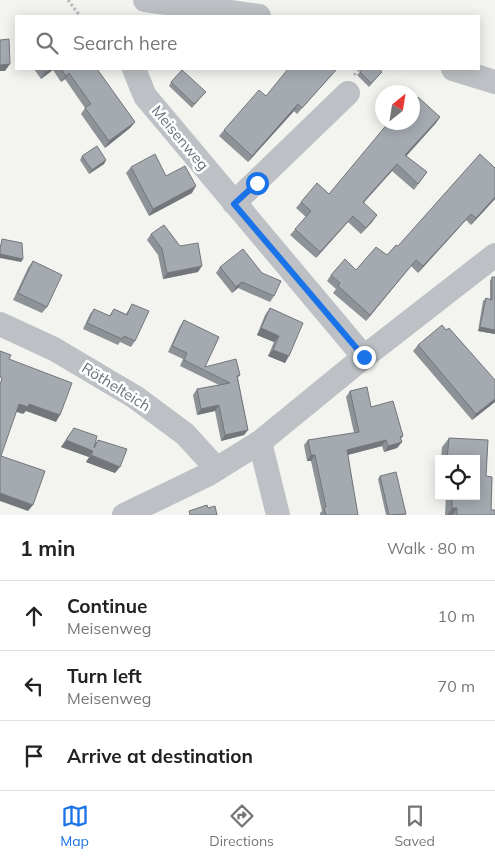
<!DOCTYPE html>
<meta charset="utf-8">
<style>
:root{--surface:#fff;--page:#f6f6f6;--text:#222;--muted:#767676;--line:#e0e0e0;--accent:#1a73e8}
body{margin:0;font-family:Mulish,sans-serif;background:var(--page);color:var(--text)}
.controls{position:absolute;right:15px;bottom:15px;display:grid;overflow:hidden;border-radius:0px;box-shadow:0 2px 12px #0003}
.controls button{width:45px;height:45px;display:grid;place-items:center;padding:0;border:0;border-bottom:1px solid var(--line);background:var(--surface);color:var(--text);font:25px sans-serif}
.compass{position:absolute;left:375px;top:85px;width:45px;height:45px;border-radius:50%;background:var(--surface);box-shadow:0 2px 12px #0003;rotate:30deg}
.stop{position:absolute;width:15px;height:15px;margin:-11px;border:4px solid #1a73e8;border-radius:50%;background:#fff}
.stop.end{background:#1a73e8;border-color:#fff;box-shadow:0 1px 5px #0008}
.list{margin:0;padding:0;list-style:none}
h2{display:flex;justify-content:space-between;align-items:center;height:65px;margin:0;padding:0 20px;font-size:21px}
h2 small{font-size:16px;font-weight:400;color:var(--muted)}
.list li{display:grid;grid-template-columns:32px 1fr auto;gap:15px;align-items:center;box-sizing:border-box;height:70px;padding:0 20px;border-top:1px solid var(--line)}
.list b{display:block;font-size:19px;white-space:nowrap}
.list p{margin:0;font-size:16px;white-space:nowrap;color:var(--muted)}
.list em{font-size:16px;font-style:normal;color:var(--muted)}
.icon{flex:none;width:28px;height:28px;fill:none;stroke:currentColor;stroke-width:2;stroke-linecap:round;stroke-linejoin:round}
.map{position:relative;flex:none;width:495px;height:515px;overflow:hidden}
.search{position:absolute;background:var(--surface);box-shadow:0 2px 12px #0003;left:15px;right:15px;top:15px;height:55px;display:flex;align-items:center;gap:12px;box-sizing:border-box;padding:0 18px;border-radius:0px;color:var(--muted);font-size:19px}
.sheet{height:275px;background:var(--surface)}
nav{display:flex;justify-content:space-around;align-items:center;box-sizing:border-box;height:70px;border-top:1px solid var(--line);background:var(--surface);font-size:14px;color:var(--muted)}
nav a{display:grid;justify-items:center;gap:2px}
nav .on{color:var(--accent)}
.map>svg:first-child{display:block}
</style>
<div class="map">
<svg width="495" height="515" viewBox="0 0 495 515">
<rect width="100%" height="100%" fill="#f3f4f0"/>
<g fill="none" stroke-linecap="round" stroke-linejoin="round">
<g stroke="#b7b9bc" stroke-width="3" stroke-dasharray="2.5 2.5" stroke-linecap="butt">
<path d="M 68,0 L 80,16"/>
<path d="M 354,75 L 360,69"/>
</g>
<g stroke="#bdc0c4" stroke-width="24">
<path d="M 145,0 L 259,16"/>
<path d="M 134,69 L 145,96 L 364,357"/>
<path d="M 453,69 L 495,82"/>
<path d="M 234,203 L 348,93"/>
<path d="M 0,324 L 54,349 L 135,397 L 185,434 L 217,469"/>
<path d="M 260,442 L 278,515"/>
<path d="M 124,515 L 207,475 L 260,442 L 364,357 L 495,255"/>
</g>
</g>
<g fill="#8d9297">
<path d="M 34,69 L 97,69 L 135,122 L 130,128 L 105,148 L 81,114 L 85,108 L 65,79 L 61,82 L 53,70 L 41,79 Z"/>
<path d="M 336,70 L 331,76 L 297,114 L 294,111 L 248,162 L 219,136 L 224,130 L 266,96 Z"/>
<path d="M 360,72 L 382,72 L 369,87 L 357,75 Z"/>
<path d="M 171,82 L 206,92 L 192,108 L 169,86 Z"/>
<path d="M 440,117 L 436,123 L 406,156 L 427,172 L 414,190 L 392,171 L 364,202 L 373,221 L 361,234 L 348,222 L 316,258 L 290,235 L 306,217 L 296,208 L 301,202 L 329,194 Z"/>
<path d="M 82,156 L 106,160 L 104,164 L 89,174 L 80,160 Z"/>
<path d="M 131,167 L 166,176 L 192,193 L 149,216 L 126,173 Z"/>
<path d="M 495,168 L 495,199 L 471,225 L 466,220 L 418,273 L 411,266 L 366,321 L 333,293 L 336,289 L 327,281 L 331,275 L 356,270 L 387,255 Z"/>
<path d="M 151,234 L 198,272 L 163,279 L 158,255 L 147,240 Z"/>
<path d="M 33,261 L 47,307 L 42,313 L 13,300 L 28,268 Z"/>
<path d="M 220,267 L 274,296 L 270,302 L 238,288 L 232,293 L 216,273 Z"/>
<path d="M 492,277 L 495,334 L 478,331 L 483,301 L 486,298 L 490,299 L 490,281 Z"/>
<path d="M 132,304 L 135,341 L 131,347 L 120,342 L 118,345 L 83,329 L 90,314 L 94,309 L 109,316 L 114,309 L 126,314 Z"/>
<path d="M 270,308 L 303,323 L 285,363 L 268,356 L 274,342 L 257,335 L 265,315 Z"/>
<path d="M 184,320 L 205,367 L 240,375 L 238,378 L 248,430 L 244,435 L 221,441 L 215,411 L 197,415 L 193,395 L 197,389 L 219,385 L 180,366 L 183,359 L 168,352 L 180,326 Z"/>
<path d="M 446,330 L 495,402 L 472,420 L 413,351 L 418,345 Z"/>
<path d="M 350,391 L 371,407 L 403,436 L 401,439 L 402,442 L 397,448 L 384,452 L 382,446 L 348,455 L 358,515 L 320,515 L 320,513 L 322,511 L 311,461 L 307,461 L 304,445 L 308,440 L 354,433 L 346,397 Z"/>
<path d="M 74,428 L 95,444 L 98,440 L 115,473 L 86,462 L 89,457 L 61,447 Z"/>
<path d="M 449,438 L 488,440 L 486,476 L 492,477 L 491,510 L 495,510 L 495,515 L 445,515 L 446,496 L 476,496 L 476,459 L 441,459 L 442,447 Z"/>
<path d="M 380,476 L 406,514 L 405,515 L 386,515 L 378,479 Z"/>
</g>
<g fill="#73777b">
<path d="M 10,64 L 5,71 L 0,71 L 0,65 Z"/>
<path d="M 50,69 L 54,69 L 41,79 L 45,72 Z"/>
<path d="M 69,73 L 65,79 L 61,82 L 66,76 Z"/>
<path d="M 298,104 L 294,111 L 248,162 L 252,156 Z"/>
<path d="M 440,117 L 436,123 L 401,162 L 405,155 Z"/>
<path d="M 135,122 L 130,128 L 105,148 L 109,141 Z"/>
<path d="M 106,160 L 104,164 L 89,174 L 92,170 Z"/>
<path d="M 397,164 L 392,171 L 359,208 L 363,202 Z"/>
<path d="M 196,186 L 192,193 L 149,216 L 153,209 Z"/>
<path d="M 495,197 L 495,199 L 471,225 L 476,218 Z"/>
<path d="M 471,214 L 466,220 L 418,273 L 423,266 Z"/>
<path d="M 377,215 L 373,221 L 361,234 L 366,228 Z"/>
<path d="M 353,216 L 348,222 L 316,258 L 320,252 Z"/>
<path d="M 0,254 L 23,259 L 21,262 L 0,258 Z"/>
<path d="M 416,260 L 411,266 L 366,321 L 370,315 Z"/>
<path d="M 202,266 L 198,272 L 163,279 L 167,273 Z"/>
<path d="M 242,282 L 238,288 L 232,293 L 236,287 Z"/>
<path d="M 480,327 L 495,330 L 495,334 L 478,331 Z"/>
<path d="M 261,328 L 279,336 L 274,342 L 257,335 Z"/>
<path d="M 273,350 L 289,356 L 285,363 L 268,356 Z"/>
<path d="M 495,399 L 495,402 L 472,420 L 476,414 Z"/>
<path d="M 19,404 L 29,404 L 60,415 L 56,422 L 26,411 L 23,414 L 14,411 Z"/>
<path d="M 219,405 L 215,411 L 197,415 L 201,409 Z"/>
<path d="M 248,430 L 244,435 L 221,441 L 225,435 Z"/>
<path d="M 66,440 L 93,451 L 89,457 L 61,447 Z"/>
<path d="M 386,440 L 382,446 L 343,456 L 347,450 Z"/>
<path d="M 402,442 L 397,448 L 384,452 L 388,446 Z"/>
<path d="M 91,455 L 120,467 L 115,473 L 86,462 Z"/>
<path d="M 311,455 L 315,455 L 311,461 L 307,461 Z"/>
<path d="M 0,493 L 33,505 L 28,511 L 0,501 Z"/>
<path d="M 452,508 L 457,508 L 453,515 L 447,515 Z"/>
</g>
<g fill="#a4aab0" stroke="#73777b">
<path d="M 9,39 L 10,64 L 0,65 L 0,40 Z"/>
<path d="M 43,69 L 50,69 L 45,72 Z"/>
<path d="M 61,69 L 97,69 L 135,122 L 109,141 L 85,108 L 91,104 L 69,73 L 66,76 Z"/>
<path d="M 288,69 L 335,69 L 336,70 L 302,108 L 298,104 L 252,156 L 224,130 L 259,90 L 266,96 Z"/>
<path d="M 362,69 L 379,69 L 382,72 L 371,83 L 360,72 Z"/>
<path d="M 182,70 L 206,92 L 194,104 L 171,82 Z"/>
<path d="M 418,97 L 440,117 L 405,155 L 427,172 L 418,184 L 397,164 L 363,202 L 377,215 L 366,228 L 353,216 L 320,252 L 295,229 L 311,211 L 301,202 L 317,183 L 329,194 L 389,122 L 412,122 L 412,104 Z"/>
<path d="M 97,146 L 106,160 L 92,170 L 82,156 Z"/>
<path d="M 155,154 L 166,176 L 185,166 L 196,186 L 153,209 L 131,167 Z"/>
<path d="M 480,154 L 495,168 L 495,197 L 476,218 L 471,214 L 423,266 L 416,260 L 370,315 L 338,286 L 340,283 L 331,275 L 345,259 L 356,270 L 376,247 L 387,255 L 396,245 L 398,246 Z"/>
<path d="M 164,225 L 180,246 L 198,243 L 202,266 L 167,273 L 162,249 L 151,234 Z"/>
<path d="M 2,239 L 22,243 L 23,259 L 0,254 L 0,249 Z"/>
<path d="M 243,249 L 262,273 L 281,281 L 274,296 L 242,282 L 236,287 L 220,267 Z"/>
<path d="M 33,261 L 62,275 L 47,307 L 18,293 Z"/>
<path d="M 492,277 L 495,277 L 495,330 L 480,327 L 486,298 L 492,300 Z"/>
<path d="M 132,304 L 149,311 L 135,341 L 124,336 L 122,339 L 87,323 L 94,309 L 110,316 L 114,309 L 127,315 Z"/>
<path d="M 270,308 L 303,323 L 289,356 L 273,350 L 279,336 L 261,328 Z"/>
<path d="M 184,320 L 219,337 L 205,367 L 236,359 L 240,375 L 237,376 L 248,430 L 225,435 L 219,405 L 201,409 L 197,389 L 230,383 L 184,360 L 187,353 L 172,346 Z"/>
<path d="M 442,325 L 446,330 L 449,328 L 495,380 L 495,399 L 476,414 L 418,345 Z"/>
<path d="M 0,351 L 11,355 L 9,359 L 72,383 L 60,415 L 29,404 L 28,407 L 19,404 L 1,456 L 45,471 L 33,505 L 0,493 L 0,385 L 2,378 L 0,377 Z"/>
<path d="M 367,387 L 371,407 L 393,401 L 403,436 L 400,437 L 402,442 L 388,446 L 386,440 L 347,450 L 358,515 L 326,515 L 324,508 L 326,507 L 315,455 L 311,455 L 308,440 L 359,432 L 350,391 Z"/>
<path d="M 74,428 L 97,436 L 94,448 L 98,440 L 127,449 L 120,467 L 91,455 L 93,451 L 66,440 Z"/>
<path d="M 449,438 L 488,440 L 486,476 L 492,477 L 491,510 L 495,510 L 495,515 L 457,515 L 457,508 L 452,508 L 452,496 L 476,496 L 476,459 L 447,459 Z"/>
<path d="M 396,472 L 406,514 L 389,515 L 380,476 Z"/>
<path d="M 207,505 L 208,508 L 215,506 L 217,515 L 190,515 L 189,511 Z"/>
</g>
<g fill="none" stroke-linecap="round" stroke-linejoin="round">
<path stroke="#1a73e8" stroke-width="6" d="M 257,183 L 234,204 L 364,357"/>
</g>
<g text-anchor="middle" stroke-width="5" stroke-linejoin="round" paint-order="stroke">
<g font-size="15" fill="#66727e" stroke="#fff">
<text transform="translate(180 138) rotate(50)" y="5">Meisenweg</text>
<text transform="translate(116 387) rotate(32)" y="5">Röthelteich</text>
</g>
</g>
</svg>
<div class="controls">
<button><svg class="icon" aria-label="locate" viewBox="0 0 24 24"><circle cx="12" cy="12" r="6"/><path d="M12 2v4M12 18v4M2 12h4M18 12h4"/></svg></button>
</div>
<svg class="compass" viewBox="-18 -18 36 36"><path d="M0-13l5 13h-10z" fill="#e53935"/><path d="M0 13l5-13h-10z" fill="#767676"/></svg>
<div class="stop" style="left:257px;top:183px"></div>
<div class="stop end" style="left:364px;top:357px"></div>
<div class="search"><svg class="icon" aria-label="search" viewBox="0 0 24 24"><circle cx="10" cy="10" r="6"/><path d="M15 15l6 6"/></svg>Search here</div>
</div>
<section class="sheet">
<h2>1 min<small>Walk · 80 m</small></h2>
<ul class="list">
<li><svg class="icon" aria-label="ahead" viewBox="0 0 24 24"><path d="M12 20V5M6 11l6-6 6 6"/></svg><div><b>Continue</b><p>Meisenweg</p></div><em>10 m</em></li>
<li><svg class="icon" aria-label="left" viewBox="0 0 24 24"><path d="M17 20v-9H6M10 6l-5 5 5 5"/></svg><div><b>Turn left</b><p>Meisenweg</p></div><em>70 m</em></li>
<li><svg class="icon" aria-label="arrive" viewBox="0 0 24 24"><path d="M6 21V4h12l-3 4 3 4H6"/></svg><div><b>Arrive at destination</b></div></li>
</ul>
</section>
<nav>
<a class="on"><svg class="icon" aria-label="map" viewBox="0 0 24 24"><path d="M3 6l6-2 6 2 6-2v14l-6 2-6-2-6 2zM9 4v14M15 6v14"/></svg>Map</a>
<a><svg class="icon" aria-label="directions" viewBox="0 0 24 24"><path d="M12 3l9 9-9 9-9-9zM9 14v-3h6M13 9l2 2-2 2"/></svg>Directions</a>
<a><svg class="icon" aria-label="saved" viewBox="0 0 24 24"><path d="M7 4h10v16l-5-4-5 4z"/></svg>Saved</a>
</nav>
